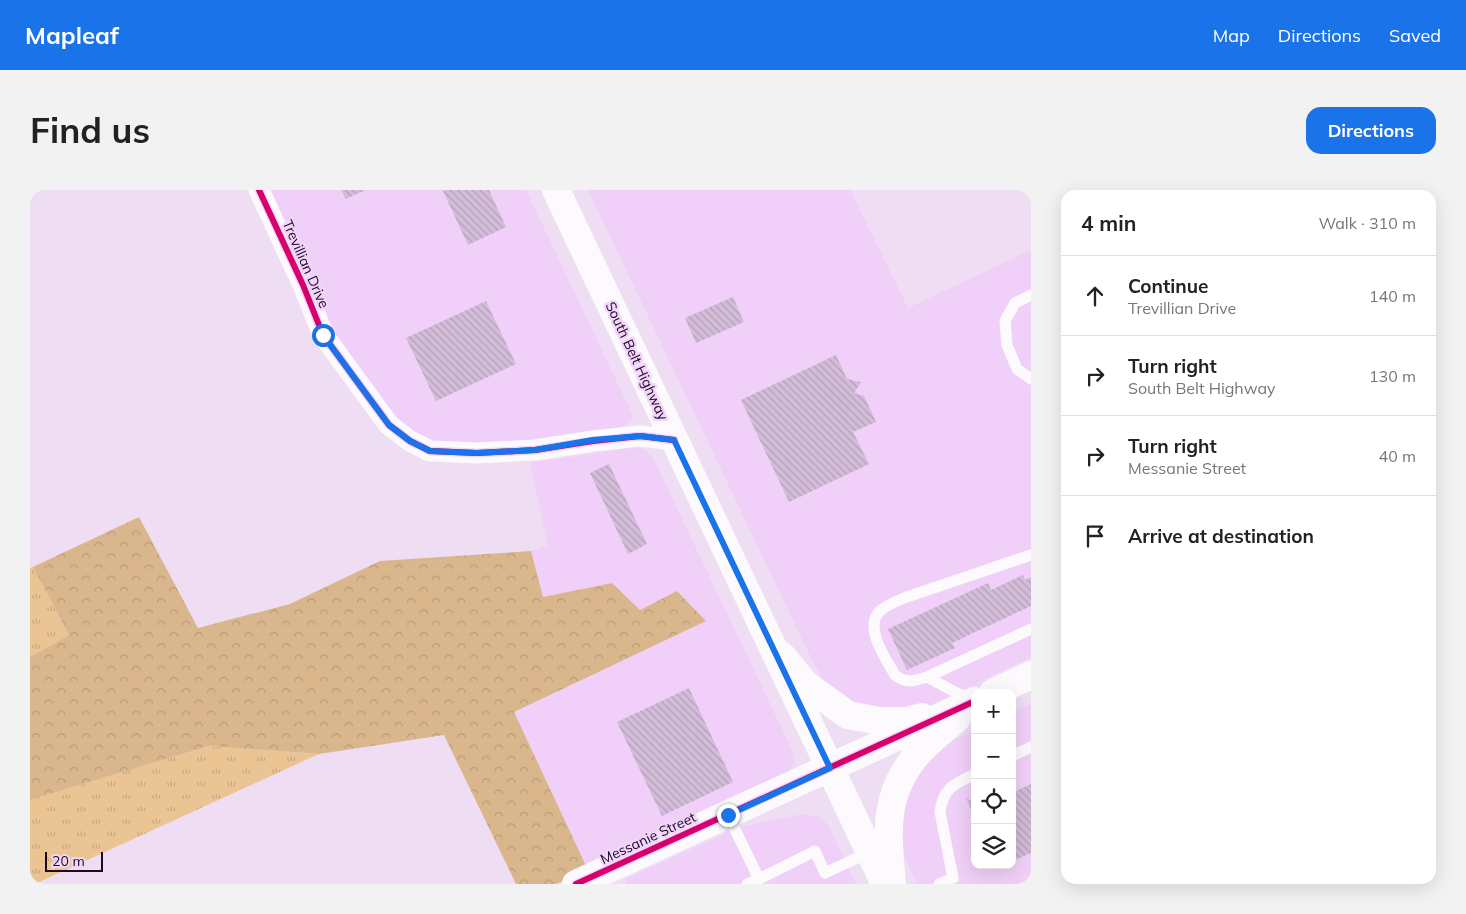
<!DOCTYPE html>
<meta charset="utf-8">
<style>
:root{--surface:#fff;--page:#f2f2f2;--text:#222;--muted:#767676;--line:#e0e0e0;--accent:#1a73e8}
body{margin:0;font-family:Mulish,sans-serif;background:var(--page);color:var(--text)}
.controls{position:absolute;right:15px;bottom:15px;display:grid;overflow:hidden;border-radius:10px;box-shadow:0 5px 20px #0002}
.controls button{width:45px;height:45px;display:grid;place-items:center;padding:0;border:0;border-bottom:1px solid var(--line);background:var(--surface);color:var(--text);font:25px sans-serif}
.scale{position:absolute;left:15px;bottom:12px;width:58px;box-sizing:border-box;padding-left:5px;border:2px solid #1b0a20;border-top:0;font-size:14px;line-height:18px;white-space:nowrap;color:#1b0a20;-webkit-text-stroke:4px #f3d5fb;paint-order:stroke}
.stop{position:absolute;width:15px;height:15px;margin:-11px;border:4px solid #1a73e8;border-radius:50%;background:#fff}
.stop.end{background:#1a73e8;border-color:#fff;box-shadow:0 1px 5px #0008}
.list{margin:0;padding:0;list-style:none}
h2{display:flex;justify-content:space-between;align-items:center;height:65px;margin:0;padding:0 20px;font-size:21px}
h2 small{font-size:16px;font-weight:400;color:var(--muted)}
.list li{display:grid;grid-template-columns:32px 1fr auto;gap:15px;align-items:center;box-sizing:border-box;height:80px;padding:0 20px;border-top:1px solid var(--line)}
.list b{display:block;font-size:19px;white-space:nowrap}
.list p{margin:0;font-size:16px;white-space:nowrap;color:var(--muted)}
.list em{font-size:16px;font-style:normal;color:var(--muted)}
.icon{flex:none;width:28px;height:28px;fill:none;stroke:currentColor;stroke-width:2;stroke-linecap:round;stroke-linejoin:round}
.map{position:relative;flex:none;width:1001px;height:694px;overflow:hidden;border-radius:15px}
header{display:flex;align-items:center;gap:30px;box-sizing:border-box;height:70px;padding:0 25px;background:var(--accent);color:#fff}
header strong{font-size:24px}
nav{display:flex;gap:28px;margin-inline-start:auto;font-size:18px}
.intro{display:flex;align-items:center;justify-content:space-between;box-sizing:border-box;height:120px;padding:0 30px}
h1{margin:0;font-size:35px}
.button{padding:12px 22px;border-radius:15px;background:var(--accent);color:#fff;font-size:18px;font-weight:700}
main{display:flex;gap:30px;padding:0 30px}
aside{flex:1;background:var(--surface);border-radius:15px;box-shadow:0 5px 20px #0002}
.map>svg:first-child{display:block}
</style>
<header>
<strong>Mapleaf</strong>
<nav><a>Map</a><a>Directions</a><a>Saved</a></nav>
</header>
<div class="intro"><h1>Find us</h1><a class="button">Directions</a></div>
<main>
<div class="map">
<svg width="1001" height="694" viewBox="0 0 1001 694">
<defs>
<pattern id="grass-tufts" width="24" height="20" patternUnits="userSpaceOnUse" patternTransform="scale(1.25)"><rect width="24" height="20" fill="#ebc494"/><path d="M3 7l-1-3M5 7V3M7 7l1-3M15 17l-1-3M17 17v-4M19 17l1-3" fill="none" stroke="#c9a77f"/></pattern>
<pattern id="forest-crowns" width="20" height="18" patternUnits="userSpaceOnUse" patternTransform="scale(1.25)"><rect width="20" height="18" fill="#dab68d"/><path d="M2 6a3 3 0 1 1 6 0M12 15a3 3 0 1 1 6 0" fill="none" stroke="#ba9b79"/></pattern>
<pattern id="building-back-hatch" width="6" height="6" patternUnits="userSpaceOnUse" patternTransform="scale(1.25)"><rect width="6" height="6" fill="#d2bcd8"/><path d="M-1 5l2 2M0 0l6 6M5-1l2 2" fill="none" stroke="#b4a0b9"/></pattern>
</defs>
<rect width="100%" height="100%" fill="#eeddf3"/>
<g fill="#f0d0f8">
<path d="M 238,0 L 496,0 L 603,226 L 600,231 L 589,239 L 505,251 L 433,255 L 402,253 L 361,227 L 307,145 Z"/>
<path d="M 558,0 L 820,0 L 878,118 L 1001,60 L 1001,467 L 896,517 L 838,521 L 815,509 L 795,494 L 779,464 Z"/>
<path d="M 608,257 L 618,261 L 624,270 L 762,560 L 764,573 L 758,585 L 558,680 L 484,522 L 676,431 L 647,401 L 610,420 L 582,393 L 513,408 L 501,361 L 518,356 L 500,273 Z"/>
<path d="M 1001,514 L 1001,694 L 887,694 L 871,659 L 872,606 L 895,568 L 925,549 L 945,540 L 945,675 L 982,675 L 982,523 Z"/>
<path d="M 773,624 L 790,627 L 798,635 L 826,694 L 597,694 L 595,689 L 710,637 Z"/>
</g>
<g fill="url(#grass-tufts)">
<path d="M 3,377 L 39,445 L 0,467 L 0,378 Z"/>
<path d="M 179,556 L 289,564 L 5,694 L 0,694 L 0,610 Z"/>
</g>
<path fill="url(#forest-crowns)" d="M 109,327 L 168,438 L 260,414 L 350,371 L 501,361 L 513,407 L 582,393 L 610,420 L 647,401 L 676,431 L 484,522 L 558,680 L 526,694 L 486,694 L 414,545 L 289,564 L 179,556 L 0,610 L 0,467 L 39,445 L 3,377 Z"/>
<g fill="url(#building-back-hatch)">
<path d="M 311,0 L 335,0 L 316,9 Z"/>
<path d="M 415,0 L 459,0 L 476,37 L 438,55 L 413,1 Z"/>
<path d="M 703,107 L 714,132 L 666,153 L 655,128 Z"/>
<path d="M 456,111 L 486,174 L 406,211 L 376,148 Z"/>
<path d="M 806,165 L 817,189 L 831,192 L 824,203 L 834,206 L 846,232 L 823,242 L 839,274 L 759,312 L 711,210 Z"/>
<path d="M 579,274 L 617,354 L 598,364 L 560,283 Z"/>
<path d="M 993,385 L 995,390 L 1001,387 L 1001,416 L 922,453 L 925,458 L 877,480 L 858,439 L 958,393 L 961,400 Z"/>
<path d="M 659,498 L 703,592 L 632,626 L 587,532 Z"/>
<path d="M 1001,594 L 1001,663 L 982,671 L 982,603 Z"/>
<path d="M 936,608 L 945,613 L 945,629 Z"/>
</g>
<g fill="none" stroke-linecap="round" stroke-linejoin="round">
<g stroke="#fcfafd" stroke-width="11">
<path d="M 1001,105 L 985,113 L 975,131 L 977,155 L 987,179 L 1001,189"/>
<path d="M 897,487 C 884,491 876,494 865,485 C 856,469 833,437 850,421 C 856,415 865,412 874,408 L 1001,365"/>
<path d="M 940,510 L 897,487 L 1001,439"/>
<path d="M 982,566 L 1001,557"/>
<path d="M 698,625 L 729,689 L 785,661 L 795,683 L 840,662"/>
<path d="M 717,694 L 729,689"/>
<path d="M 909,694 L 923,688 L 910,622 C 913,598 924,594 945,584"/>
</g>
<path stroke="#fcfafd" stroke-width="21" d="M 229,0 L 273,95 L 293,145 L 359,235 L 380,251 L 400,261 L 447,263 L 505,260 L 563,251 L 610,246 L 644,250"/>
<g stroke="#fcfafd" stroke-width="28">
<path d="M 752,466 L 776,495 L 818,525 L 849,531 L 877,531 L 892,527"/>
<path d="M 963,503 L 1001,485"/>
<path d="M 546,694 L 945,511"/>
<path d="M 862,694 C 858,646 852,609 884,568 C 896,553 913,541 927,528"/>
</g>
<path stroke="#fcfafd" stroke-width="28" d="M 526,0 L 855,694"/>
<g stroke="#f3d5fb" stroke-width="9">
<g id="cycleway">
<path d="M 229,0 L 273,95 L 293,145 L 359,235 L 380,251 L 400,261 L 447,263 L 505,260 L 563,251 L 610,246 L 644,250"/>
<path d="M 546,694 L 945,511"/>
</g>
</g>
<use href="#cycleway" stroke="#d6006c" stroke-width="6"/>
</g>
<g fill="none" stroke-linecap="round" stroke-linejoin="round">
<path stroke="#1a73e8" stroke-width="6" d="M 293,145 L 359,235 L 380,251 L 400,261 L 447,263 L 505,260 L 563,250 L 610,246 L 644,250 L 800,578 L 698,625"/>
</g>
<g text-anchor="middle" stroke-width="5" stroke-linejoin="round" paint-order="stroke">
<g font-size="14" fill="#1b0a20" stroke="#f3d5fb">
<text transform="translate(276 74) rotate(66)" y="5">Trevillian Drive</text>
<text transform="translate(607 171) rotate(65)" y="5">South Belt Highway</text>
<text transform="translate(618 648) rotate(-25)" y="5">Messanie Street</text>
</g>
</g>
</svg>
<div class="controls">
<button>+</button>
<button>−</button>
<button><svg class="icon" aria-label="locate" viewBox="0 0 24 24"><circle cx="12" cy="12" r="6"/><path d="M12 2v4M12 18v4M2 12h4M18 12h4"/></svg></button>
<button><svg class="icon" aria-label="layers" viewBox="0 0 24 24"><path d="M12 4l9 5-9 5-9-5zM3 14l9 5 9-5"/></svg></button>
</div>
<div class="scale">20 m</div>
<div class="stop" style="left:293px;top:145px"></div>
<div class="stop end" style="left:698px;top:625px"></div>
</div>
<aside>
<h2>4 min<small>Walk · 310 m</small></h2>
<ul class="list">
<li><svg class="icon" aria-label="ahead" viewBox="0 0 24 24"><path d="M12 20V5M6 11l6-6 6 6"/></svg><div><b>Continue</b><p>Trevillian Drive</p></div><em>140 m</em></li>
<li><svg class="icon" aria-label="right" viewBox="0 0 24 24"><path d="M7 20v-9h11M14 6l5 5-5 5"/></svg><div><b>Turn right</b><p>South Belt Highway</p></div><em>130 m</em></li>
<li><svg class="icon" aria-label="right" viewBox="0 0 24 24"><path d="M7 20v-9h11M14 6l5 5-5 5"/></svg><div><b>Turn right</b><p>Messanie Street</p></div><em>40 m</em></li>
<li><svg class="icon" aria-label="arrive" viewBox="0 0 24 24"><path d="M6 21V4h12l-3 4 3 4H6"/></svg><div><b>Arrive at destination</b></div></li>
</ul>
</aside>
</main>
